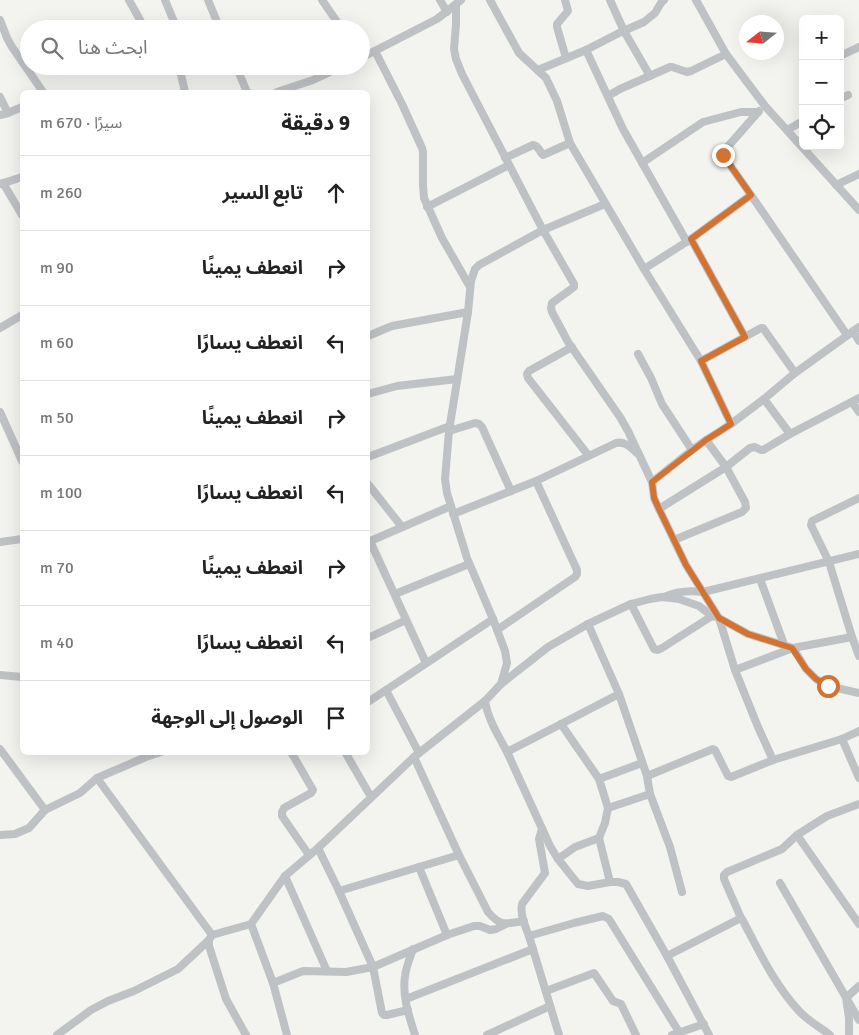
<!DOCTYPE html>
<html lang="ar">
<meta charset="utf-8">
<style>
:root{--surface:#fff;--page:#f6f6f6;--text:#222;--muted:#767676;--line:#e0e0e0}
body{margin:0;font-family:Signika,"Noto Sans Arabic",sans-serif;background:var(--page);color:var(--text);direction:rtl}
.controls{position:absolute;right:15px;top:15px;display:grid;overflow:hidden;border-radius:8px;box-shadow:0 5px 20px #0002}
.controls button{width:45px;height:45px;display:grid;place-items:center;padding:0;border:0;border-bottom:1px solid var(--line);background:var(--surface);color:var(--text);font:25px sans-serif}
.compass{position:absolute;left:739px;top:15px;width:45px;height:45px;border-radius:50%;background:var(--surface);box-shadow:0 5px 20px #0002;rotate:253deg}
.stop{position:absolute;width:15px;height:15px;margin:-11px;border:4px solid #d27332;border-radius:50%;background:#fff}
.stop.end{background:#d27332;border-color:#fff;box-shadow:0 1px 5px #0008}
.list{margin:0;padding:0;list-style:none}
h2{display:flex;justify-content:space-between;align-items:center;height:65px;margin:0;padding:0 20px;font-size:21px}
h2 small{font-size:16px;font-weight:400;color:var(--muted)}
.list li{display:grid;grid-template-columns:32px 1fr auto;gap:15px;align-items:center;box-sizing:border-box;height:75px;padding:0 20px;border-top:1px solid var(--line)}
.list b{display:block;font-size:19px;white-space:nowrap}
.list em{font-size:16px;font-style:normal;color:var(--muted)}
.icon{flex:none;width:28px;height:28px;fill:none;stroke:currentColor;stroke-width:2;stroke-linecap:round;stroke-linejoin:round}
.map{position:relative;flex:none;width:859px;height:1035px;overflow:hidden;direction:ltr}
.search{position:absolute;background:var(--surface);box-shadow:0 5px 20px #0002;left:20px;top:20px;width:350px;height:55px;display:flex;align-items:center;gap:12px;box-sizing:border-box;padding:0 18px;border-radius:28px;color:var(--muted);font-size:19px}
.panel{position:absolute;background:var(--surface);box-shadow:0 5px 20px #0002;left:20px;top:90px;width:350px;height:665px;border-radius:8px;direction:rtl}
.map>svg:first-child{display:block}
</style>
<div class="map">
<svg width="859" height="1035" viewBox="0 0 859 1035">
<rect width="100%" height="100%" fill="#f3f4f0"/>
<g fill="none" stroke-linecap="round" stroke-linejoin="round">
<g stroke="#bfc2c5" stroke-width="8">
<path d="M 129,0 L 145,29"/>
<path d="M 165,0 L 177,29"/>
<path d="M 208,0 L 220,29"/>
<path d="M 322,0 L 342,29"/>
<path d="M 440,0 L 447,12"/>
<path d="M 490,0 L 519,53 L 546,78 L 557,101 L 570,143 L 644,269 L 701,361 L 731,424"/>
<path d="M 565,0 L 568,11 L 557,24 L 557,27 L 566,58"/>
<path d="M 610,0 L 624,31 L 650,76"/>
<path d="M 696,0 L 726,54 L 765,106 L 859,210"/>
<path d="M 456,5 L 456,24 L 454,49 L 456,59 L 462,74 L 543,230 L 574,284 L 574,287 L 552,303 L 551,308 L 552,312 L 568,342 L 620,417 L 628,431 L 652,482 L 654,498 L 659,509 L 686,565 L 719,618 L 735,670 L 758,727 L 773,760"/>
<path d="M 0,20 L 7,38 L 12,47 L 43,92"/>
<path d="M 586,50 L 623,129 L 687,242"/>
<path d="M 375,51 L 402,104 L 422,148 L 423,152 L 423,186 L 424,198 L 442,238 L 470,287"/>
<path d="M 840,56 L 859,47"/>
<path d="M 361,58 L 437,19 L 461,0"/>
<path d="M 179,66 L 185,92"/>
<path d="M 236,66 L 247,92"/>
<path d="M 538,70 L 586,50 L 619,33 L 644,22 L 655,13 L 661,3 L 664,0"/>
<path d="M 277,92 L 313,80 L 343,66"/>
<path d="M 608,96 L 620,89 L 670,67 L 672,67 L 687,72 L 691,71 L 726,54"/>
<path d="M 0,97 L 8,113"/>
<path d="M 840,99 L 848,95"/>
<path d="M 0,115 L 8,113 L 22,107"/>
<path d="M 787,130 L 803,121"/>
<path d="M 505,158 L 533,145 C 539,146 539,151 543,155 L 570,143"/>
<path d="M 642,163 L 703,122 L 741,112 L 758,112"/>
<path d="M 3,183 L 22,215"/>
<path d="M 1,184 L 22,177"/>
<path d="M 836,185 L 859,174"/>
<path d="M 751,195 L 725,158 L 723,155 L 724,151 L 759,111"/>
<path d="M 427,207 L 509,165"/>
<path d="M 691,239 L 745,337"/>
<path d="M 644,269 L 691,239 L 751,195 L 847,335"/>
<path d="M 0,328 L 22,315"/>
<path d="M 853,331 L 859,341"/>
<path d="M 368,336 L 392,326 L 468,312"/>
<path d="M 572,347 L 529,371 L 527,374 L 528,378 L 588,455"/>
<path d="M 638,354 L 651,378 L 662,404 L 692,450"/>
<path d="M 701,361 L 761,328 L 763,328 L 795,373"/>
<path d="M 368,394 L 397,386 L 457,379"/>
<path d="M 764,399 L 790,434"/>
<path d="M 852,402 L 859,412"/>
<path d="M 0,412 L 22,461"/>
<path d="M 449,431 L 475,423 L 479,424 L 482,427 L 511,491"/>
<path d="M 368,457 L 450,426"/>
<path d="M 652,482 L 692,450 L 706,440 L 731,424 L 764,399 L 795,373 L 859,327"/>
<path d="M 368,484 L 402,527"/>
<path d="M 659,509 L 726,467 L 750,448 L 755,447 L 761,450 L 763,450 L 790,434 L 859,398"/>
<path d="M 453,514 L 536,481 L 616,443 C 625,441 630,447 637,453"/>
<path d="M 674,540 L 742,512 L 746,508 L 745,502 L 726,467 L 706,440"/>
<path d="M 370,541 L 426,663"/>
<path d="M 0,542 L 22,539"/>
<path d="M 368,542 L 451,506"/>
<path d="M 760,579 L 785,647"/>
<path d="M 395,594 L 469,564"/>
<path d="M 664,597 C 677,591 689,590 703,592 L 859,554"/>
<path d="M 631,604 L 654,649 L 658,650 L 662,648 L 712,616"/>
<path d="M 588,624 L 619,694 L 647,776 L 650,794 L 670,847 L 682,892"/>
<path d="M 497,630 L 575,577 L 577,574 L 577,570 L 536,481"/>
<path d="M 852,637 L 829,562 L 811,525 L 812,521 L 859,498"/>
<path d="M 368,638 L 406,620"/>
<path d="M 735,670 L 793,648 L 852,637 L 859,656"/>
<path d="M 0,675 L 22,677"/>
<path d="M 501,684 L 507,663 L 505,651 L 493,619 L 467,558 L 447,493 L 445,479 L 449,431 L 468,312 L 471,281 L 475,269 L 479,265 L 543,230 L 605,204"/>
<path d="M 386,690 L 419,753"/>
<path d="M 485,701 C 488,720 499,736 508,754 C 522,785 536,815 550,846 L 558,859 L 578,884 L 588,886 L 610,882 L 618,882 L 626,884 L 667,956 L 709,1035"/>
<path d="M 368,702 L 493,619"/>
<path d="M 561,724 L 599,779 L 608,808 L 605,823 L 599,838 L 610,882"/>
<path d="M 842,739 L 859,778"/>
<path d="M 0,749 L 45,810"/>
<path d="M 291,752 L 313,790 L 311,793 L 284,808 L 282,812 L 282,816 L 309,855"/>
<path d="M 345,752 L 371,797"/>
<path d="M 507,752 L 619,694"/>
<path d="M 414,757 L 459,855 L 488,912 C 501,927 505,924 524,921"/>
<path d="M 647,776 L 713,749 L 715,750 L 728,776 L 731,777 L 773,760 L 842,739 L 859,731"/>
<path d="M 97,778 L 212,935 L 209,940 L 209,946 L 226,999 L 246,1035"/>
<path d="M 599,779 L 642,763"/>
<path d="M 608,808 L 650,794"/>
<path d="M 542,829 L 539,839 L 545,873 L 522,904 C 520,915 525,926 529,936 L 559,1035"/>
<path d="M 0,835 L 15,834 L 29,828 L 45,810 L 80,793 L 97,778 L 146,757 L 161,752"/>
<path d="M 797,835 L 859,924"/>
<path d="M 318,848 L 339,891 L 373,967 L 382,1013 L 384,1015 L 387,1015 L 408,1010"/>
<path d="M 558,859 L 575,847 L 599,838"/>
<path d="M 419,867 L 447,935"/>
<path d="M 285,876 L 327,971"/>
<path d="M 780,883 L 859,1020"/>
<path d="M 339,891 L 459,855"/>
<path d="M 251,924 L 273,983 L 287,1035"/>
<path d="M 212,935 L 251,924 L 285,876 L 318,848 L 414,757 L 485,701 L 501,684 L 548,647 L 588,624 L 631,604 L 650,599 L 662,597 L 679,599 L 699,606 L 712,616 L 719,618 L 748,634 L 793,648 L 806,669 L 816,679 L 828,686 L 859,693"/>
<path d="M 529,936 L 574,923 L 603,916 L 609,919 L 679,1032"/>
<path d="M 413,949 C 410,958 406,967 405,976 C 402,996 409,1016 415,1035"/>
<path d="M 667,956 L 741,918"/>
<path d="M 273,983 L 303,971 L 346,972 L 373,967 L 447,935 L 474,926 L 480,926 L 490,930 L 496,929 L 506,924"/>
<path d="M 546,991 L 594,973 L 613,1001 L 621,1004 L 636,1035"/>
<path d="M 406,999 L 533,949"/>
<path d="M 57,1035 L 91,1010 L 108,1001 L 134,991 L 178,969 L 209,940"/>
<path d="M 487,1035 L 550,1006"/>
<path d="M 672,1035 L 704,1024"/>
<path d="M 830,1035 C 820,1027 808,1021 799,1011 C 774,984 759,951 742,919 L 741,918 L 724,879 L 724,875 L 727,872 L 782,849 L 797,835 L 827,816 L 859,804"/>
<path d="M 849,1035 L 849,1018 L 846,998 L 859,986"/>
</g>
</g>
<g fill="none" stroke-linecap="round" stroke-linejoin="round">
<path stroke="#d27332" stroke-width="6" d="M 723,155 L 751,195 L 691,239 L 745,337 L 701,361 L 731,424 L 706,440 L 652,482 L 654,498 L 659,509 L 674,540 L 686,565 L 719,618 L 748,634 L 792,648 L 806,669 L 816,679 L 828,686"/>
</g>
</svg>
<div class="controls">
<button>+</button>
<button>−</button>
<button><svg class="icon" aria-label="locate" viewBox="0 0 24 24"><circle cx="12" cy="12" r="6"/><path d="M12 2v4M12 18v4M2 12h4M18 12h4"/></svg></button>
</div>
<svg class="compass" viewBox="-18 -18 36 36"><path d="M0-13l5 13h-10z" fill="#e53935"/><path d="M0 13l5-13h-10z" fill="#767676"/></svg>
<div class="stop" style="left:828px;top:686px"></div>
<div class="stop end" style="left:723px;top:155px"></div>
<div class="search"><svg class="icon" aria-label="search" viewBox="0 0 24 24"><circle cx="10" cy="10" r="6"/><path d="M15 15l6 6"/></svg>ابحث هنا</div>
<section class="panel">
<h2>9 دقيقة<small>سيرًا · 670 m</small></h2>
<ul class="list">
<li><svg class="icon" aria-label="ahead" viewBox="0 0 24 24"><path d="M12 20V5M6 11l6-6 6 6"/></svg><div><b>تابع السير</b></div><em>260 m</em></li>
<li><svg class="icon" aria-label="right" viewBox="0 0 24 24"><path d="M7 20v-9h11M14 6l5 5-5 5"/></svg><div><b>انعطف يمينًا</b></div><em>90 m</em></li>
<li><svg class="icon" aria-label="left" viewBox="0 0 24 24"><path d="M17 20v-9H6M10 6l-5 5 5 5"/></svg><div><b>انعطف يسارًا</b></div><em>60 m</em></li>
<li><svg class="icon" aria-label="right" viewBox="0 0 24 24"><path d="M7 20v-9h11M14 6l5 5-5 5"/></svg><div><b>انعطف يمينًا</b></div><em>50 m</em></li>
<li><svg class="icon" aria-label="left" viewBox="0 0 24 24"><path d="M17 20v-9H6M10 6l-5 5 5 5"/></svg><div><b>انعطف يسارًا</b></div><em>100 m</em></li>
<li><svg class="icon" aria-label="right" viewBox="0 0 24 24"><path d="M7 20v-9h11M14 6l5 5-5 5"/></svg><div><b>انعطف يمينًا</b></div><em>70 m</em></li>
<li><svg class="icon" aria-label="left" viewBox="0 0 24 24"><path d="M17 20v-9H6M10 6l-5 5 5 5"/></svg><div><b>انعطف يسارًا</b></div><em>40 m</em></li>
<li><svg class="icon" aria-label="arrive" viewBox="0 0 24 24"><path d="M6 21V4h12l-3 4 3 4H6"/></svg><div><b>الوصول إلى الوجهة</b></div></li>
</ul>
</section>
</div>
